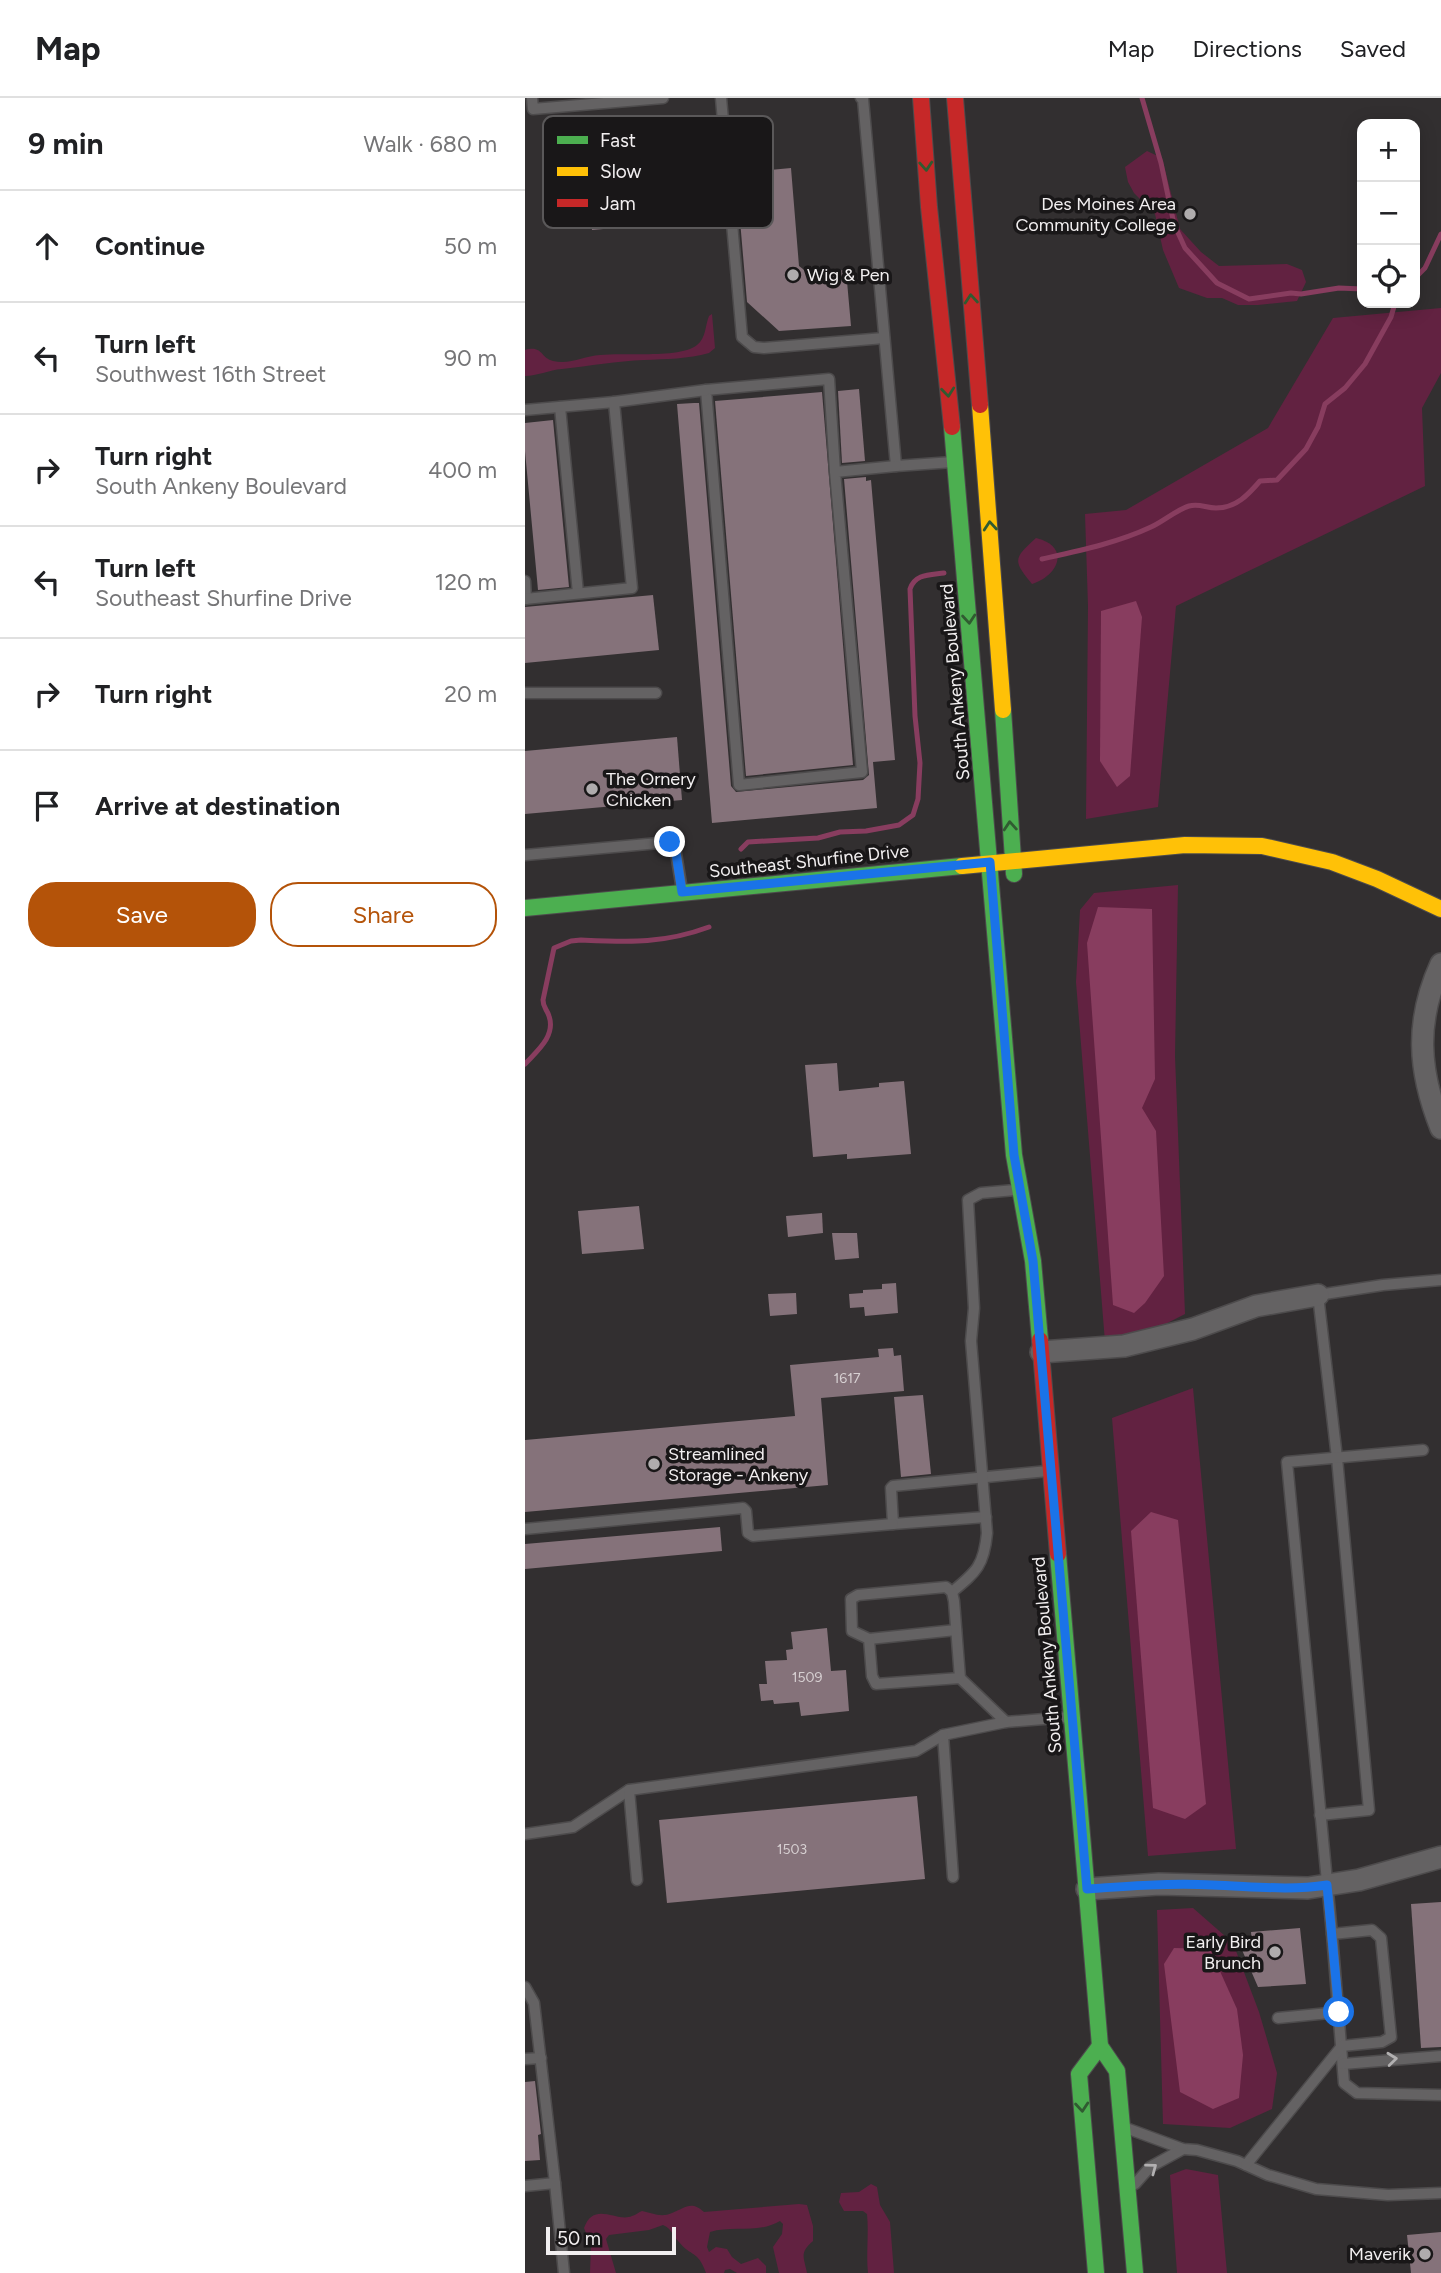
<!DOCTYPE html>
<meta charset="utf-8">
<style>
:root{--surface:#fff;--page:#f2f2f2;--text:#202124;--muted:#757577;--line:#e0e0e0;--accent:#b45309}
body{margin:0;font-family:Figtree,sans-serif;background:var(--page);color:var(--text)}
.controls{position:absolute;right:21px;top:21px;display:grid;overflow:hidden;border-radius:14px;box-shadow:0 4px 18px #0003}
.controls button{width:63px;height:63px;display:grid;place-items:center;padding:0;border:0;border-bottom:2px solid var(--line);background:var(--surface);color:var(--text);font:35px sans-serif}
.scale{position:absolute;left:21px;bottom:18px;width:130px;box-sizing:border-box;padding-left:7px;border:4px solid #f2eff0;border-top:0;font-size:19px;line-height:24px;white-space:nowrap;color:#f2eff0;-webkit-text-stroke:5px #191718;paint-order:stroke}
.stop{position:absolute;width:21px;height:21px;margin:-16px;border:5px solid #1a73e8;border-radius:50%;background:#fff}
.stop.end{background:#1a73e8;border-color:#fff;box-shadow:0 2px 7px #0008}
.list{margin:0;padding:0;list-style:none}
h2{display:flex;justify-content:space-between;align-items:center;height:91px;margin:0;padding:0 28px;font-size:30px}
h2 small{font-size:23px;font-weight:400;color:var(--muted)}
.list li{display:grid;grid-template-columns:46px 1fr auto;gap:21px;align-items:center;box-sizing:border-box;height:112px;padding:0 28px;border-top:2px solid var(--line)}
.list b{display:block;font-size:26px;white-space:nowrap}
.list p{margin:0;font-size:23px;white-space:nowrap;color:var(--muted)}
.list em{font-size:23px;font-style:normal;color:var(--muted)}
.actions{display:flex;gap:14px;padding:21px 28px}
.actions a{flex:1;padding:16px 0;border:2px solid var(--accent);border-radius:28px;text-align:center;font-size:24px;color:var(--accent)}
.actions .main{background:var(--accent);color:#fff}
.icon{flex:none;width:38px;height:38px;fill:none;stroke:currentColor;stroke-width:2;stroke-linecap:round;stroke-linejoin:round}
.map{position:relative;flex:none;width:916px;height:2175px;overflow:hidden}
header{display:flex;align-items:center;gap:42px;box-sizing:border-box;height:98px;padding:0 35px;background:var(--surface);border-bottom:2px solid var(--line)}
header strong{font-size:33px}
nav{display:flex;gap:38px;margin-inline-start:auto;font-size:24px}
main{display:flex}
aside{flex:1;background:var(--surface)}
.map>svg:first-child{display:block}
</style>
<header>
<strong>Map</strong>
<nav><a>Map</a><a>Directions</a><a>Saved</a></nav>
</header>
<main>
<aside>
<h2>9 min<small>Walk · 680 m</small></h2>
<ul class="list">
<li><svg class="icon" aria-label="ahead" viewBox="0 0 24 24"><path d="M12 20V5M6 11l6-6 6 6"/></svg><div><b>Continue</b></div><em>50 m</em></li>
<li><svg class="icon" aria-label="left" viewBox="0 0 24 24"><path d="M17 20v-9H6M10 6l-5 5 5 5"/></svg><div><b>Turn left</b><p>Southwest 16th Street</p></div><em>90 m</em></li>
<li><svg class="icon" aria-label="right" viewBox="0 0 24 24"><path d="M7 20v-9h11M14 6l5 5-5 5"/></svg><div><b>Turn right</b><p>South Ankeny Boulevard</p></div><em>400 m</em></li>
<li><svg class="icon" aria-label="left" viewBox="0 0 24 24"><path d="M17 20v-9H6M10 6l-5 5 5 5"/></svg><div><b>Turn left</b><p>Southeast Shurfine Drive</p></div><em>120 m</em></li>
<li><svg class="icon" aria-label="right" viewBox="0 0 24 24"><path d="M7 20v-9h11M14 6l5 5-5 5"/></svg><div><b>Turn right</b></div><em>20 m</em></li>
<li><svg class="icon" aria-label="arrive" viewBox="0 0 24 24"><path d="M6 21V4h12l-3 4 3 4H6"/></svg><div><b>Arrive at destination</b></div></li>
</ul>
<div class="actions"><a class="main">Save</a><a>Share</a></div>
</aside>
<div class="map">
<svg width="916" height="2175" viewBox="0 0 916 2175">
<rect width="100%" height="100%" fill="#322f30"/>
<g fill="#622241">
<path d="M 622,53 L 637,60 L 655,131 L 676,154 L 694,168 L 762,166 L 777,172 L 781,184 L 772,203 L 733,207 L 713,207 L 697,200 L 682,200 L 654,190 L 638,152 L 630,116 L 609,95 L 603,84 L 600,69 Z"/>
<path d="M 916,210 L 916,275 L 897,310 L 900,388 L 651,508 L 633,709 L 561,721 L 563,508 L 560,416 L 601,412 L 743,330 L 808,220 Z"/>
<path d="M 187,216 L 190,250 L 184,255 C 163,261 141,261 119,262 C 92,263 65,268 37,271 C 24,272 12,278 0,278 L 0,252 C 18,247 15,260 28,263 C 45,267 59,258 75,257 C 98,254 155,261 172,247 C 181,240 180,228 184,218 Z"/>
<path d="M 511,440 C 545,448 535,477 507,486 C 487,462 489,460 511,440 Z"/>
<path d="M 653,787 L 650,958 L 660,1216 L 613,1240 L 580,1244 L 551,884 L 555,812 L 569,795 Z"/>
<path d="M 668,1290 L 711,1751 L 623,1758 L 587,1320 Z"/>
<path d="M 668,1810 L 708,1845 L 734,1914 L 752,1975 L 747,2011 L 705,2030 L 638,2026 L 632,1812 Z"/>
<path d="M 661,2071 L 693,2077 L 702,2175 L 652,2175 L 645,2077 Z"/>
<path d="M 346,2086 L 352,2089 L 355,2107 L 365,2124 L 369,2175 L 343,2175 C 341,2155 344,2136 342,2116 L 338,2113 L 319,2113 L 314,2104 L 316,2095 L 334,2094 Z"/>
<path d="M 274,2106 L 282,2107 L 288,2128 L 288,2143 C 274,2155 279,2159 282,2175 L 254,2175 L 248,2149 L 257,2136 L 258,2126 L 255,2123 C 233,2136 208,2127 185,2134 L 182,2149 L 184,2154 L 191,2149 L 202,2151 L 207,2159 L 216,2166 L 233,2160 L 241,2168 L 241,2175 L 212,2175 L 205,2171 L 200,2172 L 199,2175 L 181,2175 C 173,2152 166,2159 154,2144 C 147,2137 147,2131 138,2127 L 124,2132 L 84,2137 L 81,2141 L 91,2175 L 65,2175 L 66,2147 L 59,2130 C 69,2102 92,2125 107,2118 C 111,2117 114,2114 117,2113 C 127,2115 136,2120 147,2115 C 160,2110 166,2102 179,2114 Z"/>
</g>
<g fill="#883d5f">
<path d="M 611,503 L 617,519 L 605,678 L 592,689 L 575,663 L 576,513 Z"/>
<path d="M 573,809 L 627,811 L 630,981 L 617,1010 L 631,1033 L 639,1178 L 620,1205 L 609,1215 L 588,1207 L 562,845 Z"/>
<path d="M 626,1414 L 653,1422 L 681,1706 L 660,1721 L 628,1710 L 606,1433 Z"/>
<path d="M 649,1850 L 685,1851 L 712,1911 L 718,1957 L 714,2000 L 688,2011 L 655,1994 L 639,1866 Z"/>
</g>
<g fill="none" stroke-linecap="round" stroke-linejoin="round">
<g stroke="#883d5f" stroke-width="5">
<path d="M 617,0 L 636,65 L 649,126 L 660,150 L 692,185 L 724,201 L 766,195 L 776,196 L 814,190 L 837,191"/>
<path d="M 890,180 L 900,170 L 916,136"/>
<path d="M 517,461 C 553,453 592,445 626,429 C 639,423 651,412 664,408 C 674,405 681,410 691,410 C 711,410 723,397 735,383 L 752,382 L 781,351 L 793,329 L 800,306 L 820,290 L 840,266 L 866,219 L 870,205"/>
<path d="M 216,751 L 223,744 L 293,740 L 315,734 L 341,733 L 374,727 L 388,717 L 393,701 L 395,665 L 390,618 L 385,491 C 390,476 404,477 419,475"/>
<path d="M 0,966 C 12,953 31,938 24,918 C 22,911 18,910 18,902 L 29,850 L 46,843 L 56,842 C 104,844 138,846 184,829"/>
</g>
</g>
<g fill="#85727a">
<path d="M 161,29 L 169,123 L 67,132 L 66,118 L 70,117 L 67,72 L 63,73 L 62,59 L 66,59 L 65,37 Z"/>
<path d="M 266,70 L 274,168 L 283,175 L 321,172 L 326,228 L 254,233 L 222,204 L 211,75 Z"/>
<path d="M 334,291 L 340,363 L 317,365 L 313,293 Z"/>
<path d="M 297,294 L 328,667 L 221,678 L 190,303 Z"/>
<path d="M 169,305 L 174,305 L 206,688 L 211,694 L 338,682 L 344,677 L 319,381 L 341,379 L 341,383 L 346,382 L 370,662 L 348,664 L 352,710 L 187,725 L 152,306 Z"/>
<path d="M 28,322 L 44,489 L 13,492 L 0,353 L 0,325 Z"/>
<path d="M 128,497 L 134,552 L 0,565 L 0,509 Z"/>
<path d="M 152,639 L 157,702 L 0,716 L 0,653 Z"/>
<path d="M 312,965 L 314,993 L 354,989 L 354,985 L 379,983 L 386,1056 L 322,1061 L 322,1056 L 288,1059 L 280,967 Z"/>
<path d="M 114,1108 L 119,1151 L 57,1156 L 53,1113 Z"/>
<path d="M 297,1115 L 298,1135 L 263,1139 L 261,1118 Z"/>
<path d="M 307,1135 L 332,1135 L 334,1160 L 310,1162 Z"/>
<path d="M 371,1185 L 373,1215 L 340,1218 L 339,1209 L 325,1210 L 324,1196 L 338,1195 L 338,1192 L 357,1191 L 357,1186 Z"/>
<path d="M 271,1195 L 272,1216 L 245,1218 L 243,1196 Z"/>
<path d="M 368,1250 L 369,1258 L 376,1257 L 379,1293 L 296,1300 L 303,1387 L 0,1414 L 0,1342 L 270,1318 L 265,1267 L 354,1259 L 353,1251 Z"/>
<path d="M 398,1297 L 406,1376 L 376,1379 L 369,1299 Z"/>
<path d="M 195,1429 L 197,1453 L 0,1471 L 0,1446 Z"/>
<path d="M 302,1530 L 306,1573 L 321,1572 L 324,1613 L 276,1618 L 274,1604 L 249,1606 L 248,1602 L 236,1603 L 234,1586 L 242,1586 L 240,1563 L 262,1562 L 261,1552 L 268,1551 L 266,1534 Z"/>
<path d="M 392,1698 L 400,1781 L 142,1805 L 134,1722 Z"/>
<path d="M 916,1804 L 916,1949 L 896,1950 L 886,1806 Z"/>
<path d="M 775,1830 L 781,1886 L 733,1889 L 714,1845 L 727,1844 L 726,1834 Z"/>
<path d="M 10,1983 L 16,2036 L 13,2037 L 15,2062 L 0,2063 L 0,1984 Z"/>
<path d="M 916,2134 L 916,2175 L 886,2175 L 882,2137 Z"/>
</g>
<g fill="none" stroke-linecap="round" stroke-linejoin="round">
<g stroke="#4d4b4c" stroke-width="13">
<g id="lane">
<path d="M 7,0 L 8,11 L 138,0"/>
<path d="M 196,0 L 217,239 L 229,249 L 239,250 L 359,240"/>
<path d="M 336,0 L 338,1 L 371,368 L 428,364"/>
<path d="M 35,309 L 53,495"/>
<path d="M 0,312 L 89,304"/>
<path d="M 310,374 L 337,674 L 214,687 L 181,292 L 304,281 L 310,374 L 371,368"/>
<path d="M 0,483 L 1,501"/>
<path d="M 0,501 L 107,490 L 89,304 L 181,292"/>
<path d="M 0,595 L 131,595"/>
<path d="M 0,757 L 145,744 L 150,749 L 157,792"/>
<path d="M 461,1419 L 368,1426 L 366,1390 L 368,1388 L 523,1373"/>
<path d="M 0,1431 L 218,1410 L 221,1413 L 223,1435 L 228,1438 L 368,1426"/>
<path d="M 427,1494 C 451,1474 459,1468 462,1435 L 446,1243 L 449,1210 L 443,1102 L 456,1095 L 490,1092"/>
<path d="M 344,1541 L 431,1532"/>
<path d="M 435,1580 L 351,1586 L 347,1578 L 344,1541 L 327,1533 L 326,1501 L 333,1497 L 421,1489 L 427,1494 L 429,1503 L 435,1580 L 481,1624 L 544,1619"/>
<path d="M 795,1717 L 844,1712 L 812,1360 L 793,1197 L 858,1187 L 916,1182"/>
<path d="M 0,1736 L 48,1729 L 104,1692"/>
<path d="M 428,1779 L 418,1637 L 481,1624"/>
<path d="M 112,1782 L 104,1692 L 391,1653 L 418,1637"/>
<path d="M 807,1836 L 819,1985 L 832,1995 L 916,1997"/>
<path d="M 0,1889 L 9,1905 L 30,2085"/>
<path d="M 753,1920 L 814,1914"/>
<path d="M 0,1961 L 16,1960"/>
<path d="M 818,1966 L 916,1958"/>
<path d="M 601,2030 L 658,2051 L 672,2052 L 712,2063 L 743,2077 L 791,2091 L 863,2097 L 916,2095"/>
<path d="M 721,2067 L 817,1948 L 857,1944 L 866,1939 L 856,1840 L 847,1832 L 807,1836 L 762,1364 L 898,1352"/>
<path d="M 610,2086 L 625,2069 L 658,2051"/>
<path d="M 0,2088 L 30,2085 L 39,2175"/>
</g>
</g>
<g stroke="#4d4b4c" stroke-width="24">
<g id="street">
<path d="M 916,866 C 890,923 893,972 916,1030"/>
<path d="M 516,1254 L 599,1248 L 668,1231 L 731,1208 L 793,1197"/>
<path d="M 562,1791 L 634,1786 L 783,1790 L 834,1782 L 916,1759"/>
</g>
</g>
<g stroke="#4d4b4c" stroke-width="18">
<g id="fast">
<path d="M 427,329 L 489,1057 L 508,1163 L 515,1242"/>
<path d="M 478,612 L 489,776"/>
<path d="M 0,810 L 437,768"/>
<path d="M 533,1456 L 575,1948 L 592,1973 L 610,2175"/>
<path d="M 571,2175 L 554,1976 L 575,1948"/>
</g>
</g>
<g stroke="#4d4b4c" stroke-width="18">
<g id="slow">
<path d="M 455,307 L 478,612"/>
<path d="M 437,768 L 660,747 L 737,748 L 807,764 L 852,781 L 916,811"/>
</g>
</g>
<g stroke="#4d4b4c" stroke-width="18">
<g id="jam">
<path d="M 396,0 L 404,109 L 427,329"/>
<path d="M 430,0 L 455,307"/>
<path d="M 515,1242 L 533,1456"/>
</g>
</g>
<use href="#lane" stroke="#646263" stroke-width="10"/>
<use href="#street" stroke="#646263" stroke-width="21"/>
<use href="#fast" stroke="#4caf50" stroke-width="16"/>
<use href="#slow" stroke="#ffc107" stroke-width="16"/>
<use href="#jam" stroke="#c62828" stroke-width="16"/>
</g>
<defs><path id="oneway-chevron" d="M-2-3.5L2.5 0L-2 3.5" fill="none" stroke-width="1.6" stroke-linecap="round" stroke-linejoin="round" transform="scale(1.75)"/></defs>
<g stroke="#305b31">
<use href="#oneway-chevron" transform="translate(401 68) rotate(86)"/>
<use href="#oneway-chevron" transform="translate(446 201) rotate(-95)"/>
<use href="#oneway-chevron" transform="translate(423 294) rotate(84)"/>
<use href="#oneway-chevron" transform="translate(465 428) rotate(-95)"/>
<use href="#oneway-chevron" transform="translate(444 521) rotate(85)"/>
<use href="#oneway-chevron" transform="translate(485 728) rotate(-94)"/>
<use href="#oneway-chevron" transform="translate(557 2009) rotate(85)"/>
</g>
<g stroke="#b2b0b1">
<use href="#oneway-chevron" transform="translate(867 1961) rotate(-6)"/>
<use href="#oneway-chevron" transform="translate(627 2070) rotate(-37)"/>
</g>
<g fill="none" stroke-linecap="round" stroke-linejoin="round">
<path stroke="#1a73e8" stroke-width="9" d="M 145,744 L 150,748 L 157,794 L 465,764 L 489,1057 L 508,1163 L 562,1791 C 603,1788 645,1785 687,1787 C 726,1788 763,1793 802,1787 L 814,1914"/>
</g>
<g fill="#afacad" stroke="#191718" stroke-width="2.5">
<circle cx="665" cy="116" r="7"/>
<circle cx="268" cy="177" r="7"/>
<circle cx="67" cy="691" r="7"/>
<circle cx="129" cy="1366" r="7"/>
<circle cx="750" cy="1854" r="7"/>
<circle cx="900" cy="2156" r="7"/>
</g>
<g text-anchor="middle" stroke-width="7" stroke-linejoin="round" paint-order="stroke">
<g font-size="14" fill="#d7d0d2">
<text x="322" y="1285">1617</text>
<text x="282" y="1584">1509</text>
<text x="267" y="1756">1503</text>
</g>
<g font-size="18" fill="#f2eff0" stroke="#191718" text-anchor="end">
<text x="651" y="112">Des Moines Area<tspan x="651" dy="21">Community College</tspan></text>
<text x="282" y="183" text-anchor="start">Wig &amp; Pen</text>
<text x="81" y="687" text-anchor="start">The Ornery<tspan x="81" dy="21">Chicken</tspan></text>
<text x="143" y="1362" text-anchor="start">Streamlined<tspan x="143" dy="21">Storage - Ankeny</tspan></text>
<text x="736" y="1850">Early Bird<tspan x="736" dy="21">Brunch</tspan></text>
<text x="886" y="2162">Maverik</text>
</g>
<g font-size="18" fill="#f2eff0" stroke="#191718">
<text transform="translate(430 584) rotate(-95)" y="6">South Ankeny Boulevard</text>
<text transform="translate(284 763) rotate(-6)" y="6">Southeast Shurfine Drive</text>
<text transform="translate(522 1557) rotate(-95)" y="6">South Ankeny Boulevard</text>
</g>
</g>
<rect x="18" y="18" width="230" height="112" rx="10" fill="#191718" stroke="#5a5859" stroke-width="2"/>
<rect x="32" y="38" width="31" height="8" fill="#4caf50"/>
<rect x="32" y="69" width="31" height="9" fill="#ffc107"/>
<rect x="32" y="101" width="31" height="8" fill="#c62828"/>
<g font-size="19" fill="#f2eff0">
<text x="75" y="49">Fast</text>
<text x="75" y="80">Slow</text>
<text x="75" y="112">Jam</text>
</g>
</svg>
<div class="controls">
<button>+</button>
<button>−</button>
<button><svg class="icon" aria-label="locate" viewBox="0 0 24 24"><circle cx="12" cy="12" r="6"/><path d="M12 2v4M12 18v4M2 12h4M18 12h4"/></svg></button>
</div>
<div class="scale">50 m</div>
<div class="stop" style="left:814px;top:1914px"></div>
<div class="stop end" style="left:145px;top:744px"></div>
</div>
</main>
